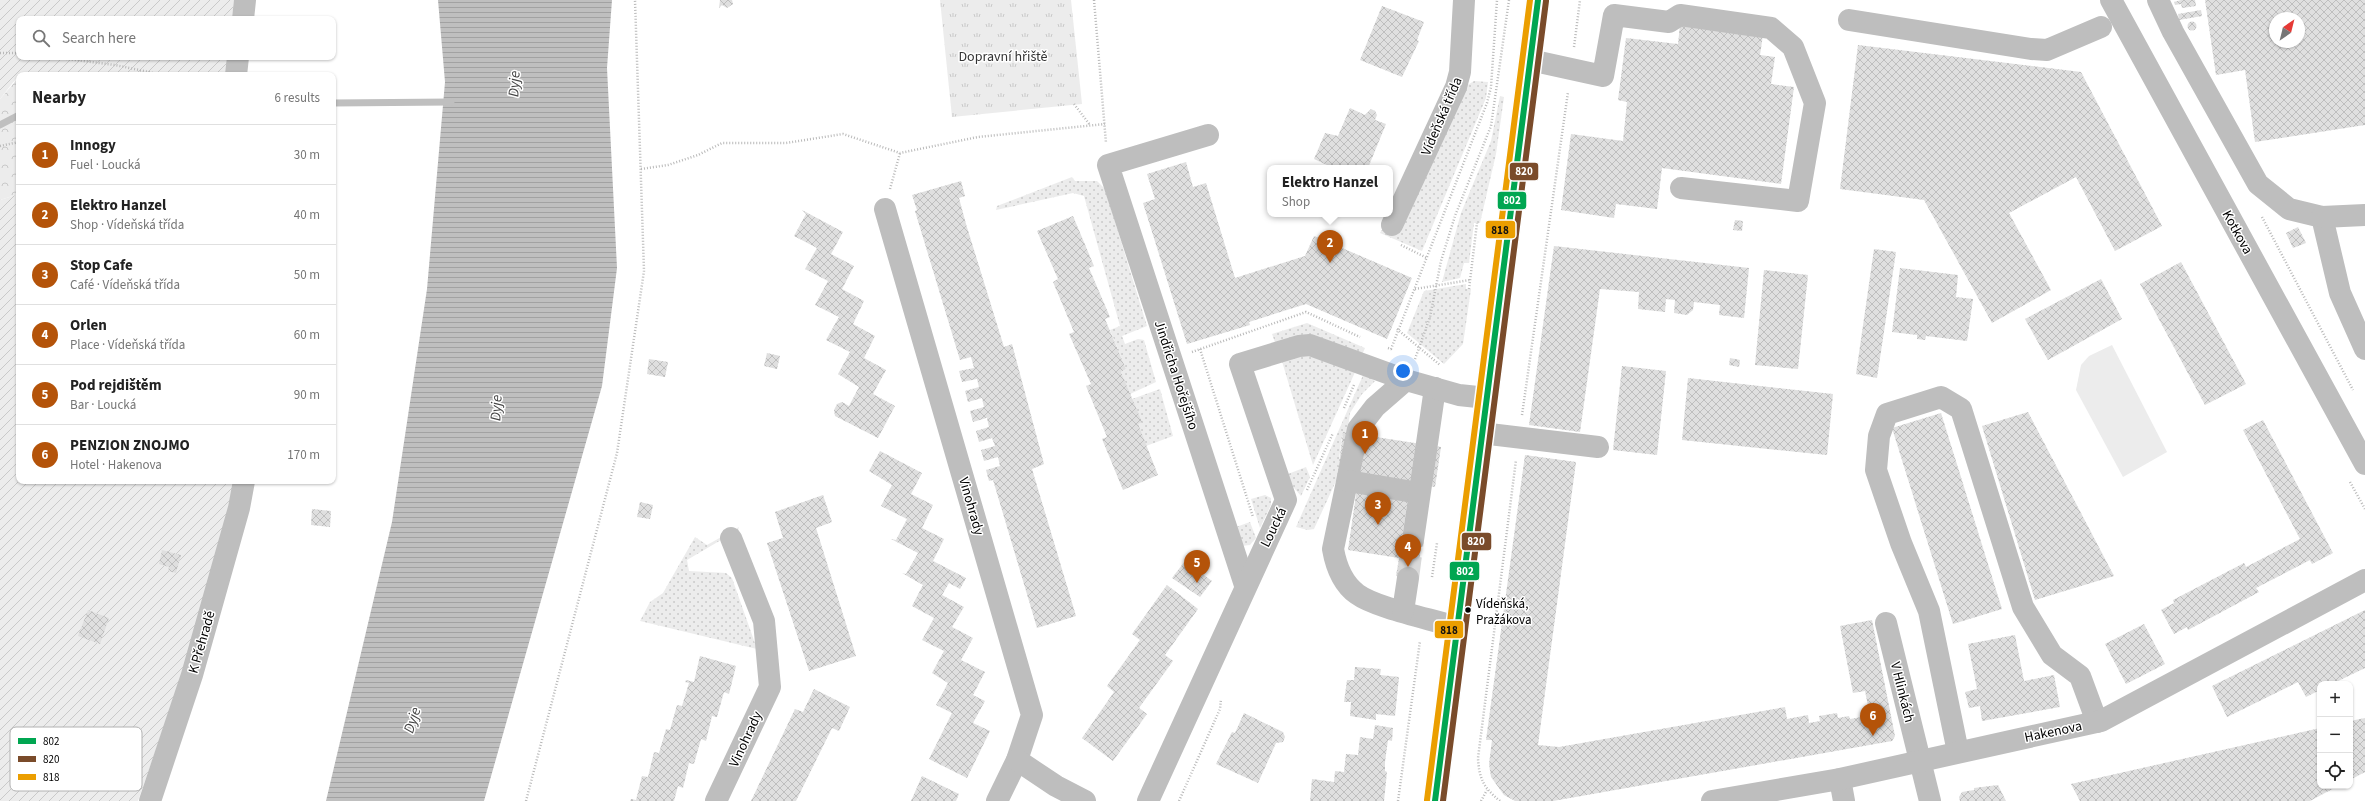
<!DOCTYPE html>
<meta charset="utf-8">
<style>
:root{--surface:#fff;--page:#f2f2f2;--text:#222;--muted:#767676;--line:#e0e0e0;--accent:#b45309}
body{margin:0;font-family:"Source Sans 3",sans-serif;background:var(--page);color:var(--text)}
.controls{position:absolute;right:12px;bottom:12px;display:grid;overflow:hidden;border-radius:8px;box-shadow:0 1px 3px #0004}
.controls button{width:36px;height:36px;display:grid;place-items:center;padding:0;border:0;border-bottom:1px solid var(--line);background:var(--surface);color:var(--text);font:20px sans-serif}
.compass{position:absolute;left:2269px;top:12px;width:36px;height:36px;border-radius:50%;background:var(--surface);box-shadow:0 1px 3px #0004;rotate:35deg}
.you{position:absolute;left:1403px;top:371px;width:14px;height:14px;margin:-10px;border:3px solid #fff;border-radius:50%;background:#1a73e8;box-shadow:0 0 0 6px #1a73e833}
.badge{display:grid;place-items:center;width:26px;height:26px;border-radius:50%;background:var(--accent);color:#fff;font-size:13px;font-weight:700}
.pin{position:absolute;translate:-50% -33px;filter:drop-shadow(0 1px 2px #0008)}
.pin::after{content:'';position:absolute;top:21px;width:14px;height:12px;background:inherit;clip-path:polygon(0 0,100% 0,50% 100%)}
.popup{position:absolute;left:1267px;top:165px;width:126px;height:52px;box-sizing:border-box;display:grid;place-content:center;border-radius:8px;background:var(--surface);filter:drop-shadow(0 1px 3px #0005);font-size:13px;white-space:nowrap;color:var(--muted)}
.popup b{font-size:15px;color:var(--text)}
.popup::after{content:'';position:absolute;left:50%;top:100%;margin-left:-8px;border:8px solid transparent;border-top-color:var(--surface)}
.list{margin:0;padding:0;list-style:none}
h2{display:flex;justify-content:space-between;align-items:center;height:52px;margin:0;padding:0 16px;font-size:17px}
h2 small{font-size:13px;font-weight:400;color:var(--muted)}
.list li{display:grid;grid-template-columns:26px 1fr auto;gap:12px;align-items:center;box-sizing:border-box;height:60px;padding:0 16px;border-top:1px solid var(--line)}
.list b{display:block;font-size:15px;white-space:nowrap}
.list p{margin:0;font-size:13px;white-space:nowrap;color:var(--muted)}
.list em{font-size:13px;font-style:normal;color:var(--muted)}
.icon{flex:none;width:22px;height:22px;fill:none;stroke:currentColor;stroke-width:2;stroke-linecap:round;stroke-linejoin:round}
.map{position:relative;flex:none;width:2365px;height:801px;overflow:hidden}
.search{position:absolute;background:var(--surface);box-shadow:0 1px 3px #0004;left:16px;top:16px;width:320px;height:44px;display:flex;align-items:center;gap:10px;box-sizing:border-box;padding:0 14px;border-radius:8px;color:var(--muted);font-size:15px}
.panel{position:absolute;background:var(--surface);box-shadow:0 1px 3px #0004;left:16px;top:72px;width:320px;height:412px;border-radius:8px}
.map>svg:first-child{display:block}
</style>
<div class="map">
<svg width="2365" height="801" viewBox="0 0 2365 801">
<defs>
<pattern id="grass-dots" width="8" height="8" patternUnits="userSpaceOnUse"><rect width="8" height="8" fill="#ececec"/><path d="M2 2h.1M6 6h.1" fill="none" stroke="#c9c9c9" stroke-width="1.8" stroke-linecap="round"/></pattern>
<pattern id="forest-crowns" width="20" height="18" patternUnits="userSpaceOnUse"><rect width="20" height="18" fill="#ececec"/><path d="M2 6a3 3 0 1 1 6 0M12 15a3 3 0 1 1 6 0" fill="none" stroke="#c9c9c9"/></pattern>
<pattern id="park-tufts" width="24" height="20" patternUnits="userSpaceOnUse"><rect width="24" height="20" fill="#ececec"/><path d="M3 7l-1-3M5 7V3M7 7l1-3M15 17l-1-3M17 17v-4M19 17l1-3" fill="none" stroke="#c9c9c9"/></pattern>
<pattern id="garden-furrows" width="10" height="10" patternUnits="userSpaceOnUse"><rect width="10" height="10" fill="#ececec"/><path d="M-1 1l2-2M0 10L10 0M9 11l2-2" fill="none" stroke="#c9c9c9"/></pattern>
<pattern id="water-rules" width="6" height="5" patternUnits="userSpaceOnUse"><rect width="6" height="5" fill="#bfbfbf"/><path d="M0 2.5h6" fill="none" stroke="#a2a2a2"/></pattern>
<pattern id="building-cross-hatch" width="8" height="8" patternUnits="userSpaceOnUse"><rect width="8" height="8" fill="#dfdfdf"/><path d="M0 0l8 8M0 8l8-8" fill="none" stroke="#bebebe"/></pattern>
</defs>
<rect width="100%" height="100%" fill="#fff"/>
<g fill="url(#grass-dots)">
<path d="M 1474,81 L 1488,82 L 1486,98 L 1422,251 L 1380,233 L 1466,86 Z"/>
<path d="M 1500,96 L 1504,97 L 1496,154 L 1480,223 L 1474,223 L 1469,263 L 1464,263 L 1460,278 L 1442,282 L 1461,213 L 1491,141 Z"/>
<path d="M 1072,177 L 1075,181 L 1097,181 L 1105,189 L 1147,326 L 1122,336 L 1125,344 L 1138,339 L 1144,340 L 1156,382 L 1130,394 L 1121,372 L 1126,369 L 1110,330 L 1120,326 L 1084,196 L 1073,193 L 996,210 L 997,206 Z"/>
<path d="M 1466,284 L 1466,289 L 1471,289 L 1463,344 L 1444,364 L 1407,333 L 1424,291 Z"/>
<path d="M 1307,323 L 1365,348 L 1361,357 L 1276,345 L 1272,334 Z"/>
<path d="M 1299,353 L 1356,370 L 1313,465 L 1281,358 Z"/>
<path d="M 1364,373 L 1375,381 L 1362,394 L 1350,413 L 1347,436 L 1342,436 L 1339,459 L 1343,460 L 1342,468 L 1314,529 L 1308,530 L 1296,527 Z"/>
<path d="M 1160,389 L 1173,436 L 1146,446 L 1137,424 L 1132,399 Z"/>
<path d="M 1306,467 L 1310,477 L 1301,496 L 1288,481 L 1288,474 Z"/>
<path d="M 1265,495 L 1271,498 L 1271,505 L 1260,528 L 1251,499 Z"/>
<path d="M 1250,522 L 1256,538 L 1250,545 L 1241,546 L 1236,527 Z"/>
<path d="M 739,527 L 738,530 L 687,560 L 689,571 L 726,573 L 732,578 L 757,649 L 640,621 L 650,602 L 663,593 L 695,537 L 707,545 Z"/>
</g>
<path fill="url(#forest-crowns)" d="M 19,77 L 19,194 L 0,200 L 0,99 Z"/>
<path fill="url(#park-tufts)" d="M 940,0 L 1071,0 L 1082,104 L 952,117 Z"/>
<g fill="url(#garden-furrows)">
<path d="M 0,0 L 234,0 L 232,19 L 19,19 L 19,57 L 228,57 L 226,75 L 19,75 L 0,99 Z"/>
<path d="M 19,194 L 19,481 L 235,481 L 225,530 L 183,672 L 138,801 L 0,801 L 0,200 Z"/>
</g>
<path fill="#ececec" d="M 2112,345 L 2167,452 L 2123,477 L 2076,390 L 2081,365 L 2089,356 Z"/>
<path fill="url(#water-rules)" d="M 438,0 L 612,0 L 607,68 L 617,268 L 602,386 L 484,801 L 326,801 L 392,522 L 427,289 L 445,82 Z"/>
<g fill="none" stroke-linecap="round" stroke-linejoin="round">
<g stroke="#bfbfbf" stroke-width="7">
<path d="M 333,103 L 451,102"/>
<path d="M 0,125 L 19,115"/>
</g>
</g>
<g fill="url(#building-cross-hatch)" fill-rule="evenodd">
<path d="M 720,0 L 732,0 L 733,4 L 727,8 L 722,5 L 719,8 Z"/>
<path d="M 2181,0 L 2195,0 L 2196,6 L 2182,8 L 2181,4 L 2175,5 L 2174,2 Z"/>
<path d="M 2205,0 L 2365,0 L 2365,125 L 2255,142 L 2245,70 L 2216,75 ZM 2275,18 L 2299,18 L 2299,42 L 2275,42 Z"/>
<path d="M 1382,6 L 1424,22 L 1417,40 L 1419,41 L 1402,77 L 1360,60 Z"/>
<path d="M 2201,10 L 2202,16 L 2179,20 L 2178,14 Z"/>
<circle cx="2192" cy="26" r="4.5"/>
<path d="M 1680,25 L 1763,35 L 1760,55 L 1775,57 L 1771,84 L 1794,87 L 1781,184 L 1662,168 L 1657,209 L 1616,204 L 1614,218 L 1561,210 L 1571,134 L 1623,141 L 1627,102 L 1618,100 L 1626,38 L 1678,44 Z"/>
<path d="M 1858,45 L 2081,72 L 2162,226 L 2115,251 L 2076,177 L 2009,213 L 2051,290 L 1992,323 L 1924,200 L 1840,189 Z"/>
<path d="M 1350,108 L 1365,115 L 1371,109 L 1375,111 L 1377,115 L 1375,120 L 1386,124 L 1368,168 L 1326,168 L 1327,165 L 1314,159 L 1325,133 L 1338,136 Z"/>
<path d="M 1186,162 L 1193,187 L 1206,183 L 1235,278 L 1305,256 L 1314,236 L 1412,278 L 1387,339 L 1306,304 L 1249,322 L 1250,325 L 1187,344 L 1143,203 L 1155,199 L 1147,174 Z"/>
<path d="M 961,181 L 965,196 L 959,198 L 966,224 L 1004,347 L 1012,344 L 1044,464 L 1032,469 L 1076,616 L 1037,628 L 993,480 L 989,481 L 986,470 L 1000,466 L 998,457 L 984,461 L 981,450 L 995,446 L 992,438 L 979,442 L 976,431 L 989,427 L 987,418 L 1000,414 L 973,422 L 970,411 L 984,407 L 982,398 L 968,402 L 965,391 L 979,387 L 977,379 L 962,382 L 959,371 L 974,368 L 971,357 L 960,360 L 915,211 L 917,210 L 912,195 Z"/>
<path d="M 802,210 L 843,232 L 831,254 L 854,266 L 842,289 L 864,301 L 853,324 L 875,336 L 864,358 L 886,370 L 873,394 L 895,406 L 878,438 L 835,416 L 834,410 L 837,404 L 842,402 L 849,406 L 859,387 L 838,374 L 850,352 L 826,340 L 839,317 L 815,305 L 828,281 L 805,269 L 817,248 L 794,236 L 806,214 Z"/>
<path d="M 1073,216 L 1094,266 L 1089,268 L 1110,317 L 1105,319 L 1126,369 L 1121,372 L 1142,422 L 1138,424 L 1158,475 L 1123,490 L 1102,439 L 1107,437 L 1086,386 L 1091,384 L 1069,334 L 1074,332 L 1053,282 L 1058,279 L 1037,231 Z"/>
<path d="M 1735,220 L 1743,221 L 1742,231 L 1733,230 Z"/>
<path d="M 2298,227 L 2306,243 L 2293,248 L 2286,233 Z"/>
<path d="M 1554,246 L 1749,268 L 1744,318 L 1719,315 L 1720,305 L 1694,302 L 1693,310 L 1687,315 L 1674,313 L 1675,300 L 1666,299 L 1665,312 L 1638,309 L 1639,292 L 1600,289 L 1580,432 L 1529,425 Z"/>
<path d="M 1874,249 L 1896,252 L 1877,378 L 1856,374 Z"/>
<path d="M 2181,262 L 2246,384 L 2205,405 L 2140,284 Z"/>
<path d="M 1900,268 L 1958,275 L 1956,297 L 1973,299 L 1967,341 L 1926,336 L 1925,340 L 1917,339 L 1917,335 L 1892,332 Z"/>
<path d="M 1764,270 L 1808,275 L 1798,369 L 1755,365 Z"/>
<path d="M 2101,279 L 2122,319 L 2048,360 L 2025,319 Z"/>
<path d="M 767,353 L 780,356 L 777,369 L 764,366 Z"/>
<path d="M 1730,358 L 1740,360 L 1739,367 L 1729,365 Z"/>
<path d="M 649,359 L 668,362 L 665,377 L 647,374 Z"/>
<path d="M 1622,366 L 1666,371 L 1657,455 L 1613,450 Z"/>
<path d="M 1688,378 L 1833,394 L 1827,455 L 1682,440 Z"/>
<path d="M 2028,412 L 2114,576 L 2035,600 L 1982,426 Z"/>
<path d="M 1941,413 L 2002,609 L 1953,624 L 1892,428 Z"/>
<path d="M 2263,420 L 2333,553 L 2312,564 L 2310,560 L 2256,588 L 2259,592 L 2188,630 L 2187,627 L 2174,634 L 2161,610 L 2174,603 L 2173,600 L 2244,563 L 2246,567 L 2300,539 L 2243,430 Z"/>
<path d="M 1343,432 L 1441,447 L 1435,487 L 1410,484 L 1402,539 L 1422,541 L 1416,579 L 1396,576 L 1399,558 L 1348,550 L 1359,474 L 1338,471 Z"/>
<path d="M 880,451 L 922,473 L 911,494 L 933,505 L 922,528 L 944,539 L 933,561 L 966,578 L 960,589 L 949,583 L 942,595 L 964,607 L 952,627 L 973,638 L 961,660 L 985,672 L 973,695 L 985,701 L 973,723 L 990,731 L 967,778 L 929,759 L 952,713 L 936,705 L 948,683 L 932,673 L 944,651 L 922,640 L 934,618 L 912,606 L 923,585 L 902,573 L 906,574 L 918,553 L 891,539 L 896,540 L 907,519 L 881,506 L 892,485 L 869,471 Z"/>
<path d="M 1525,455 L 1576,462 L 1538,745 L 1559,747 L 1785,707 L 1787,719 L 1808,715 L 1809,723 L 1820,721 L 1819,716 L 1837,713 L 1838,718 L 1849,716 L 1850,719 L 1873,715 L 1872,706 L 1868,706 L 1865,691 L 1853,693 L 1840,626 L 1872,620 L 1895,736 L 1892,741 L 1553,801 L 1515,801 L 1504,795 L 1491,777 L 1489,764 L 1492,740 L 1486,740 Z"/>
<path d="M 823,495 L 832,522 L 816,528 L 856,656 L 809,671 L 767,543 L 783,538 L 775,512 Z"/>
<path d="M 640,502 L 653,505 L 650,519 L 637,517 Z"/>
<path d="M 312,509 L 331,511 L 330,527 L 311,525 Z"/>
<path d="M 162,550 L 181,555 L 176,573 L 168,571 L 169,567 L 159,564 Z"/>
<path d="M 1185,561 L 1212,581 L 1200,597 L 1172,578 Z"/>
<path d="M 1167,585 L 1198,609 L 1165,655 L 1173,661 L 1139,708 L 1147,714 L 1113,761 L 1082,738 L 1114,692 L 1107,686 L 1140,640 L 1132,634 Z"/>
<path d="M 88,610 L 109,618 L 100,644 L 78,636 Z"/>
<path d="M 2365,610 L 2365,668 L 2332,684 L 2320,684 L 2320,690 L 2306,697 L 2298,682 L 2227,717 L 2212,686 Z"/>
<path d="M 2144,624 L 2165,664 L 2126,684 L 2105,644 Z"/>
<path d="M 2015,635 L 2024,681 L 2054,675 L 2060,707 L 1982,721 L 1980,706 L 1969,708 L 1965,692 L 1977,689 L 1968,644 Z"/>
<path d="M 700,656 L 736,666 L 729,694 L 724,692 L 717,717 L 712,716 L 706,741 L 701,739 L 694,764 L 689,763 L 683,788 L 678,786 L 674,801 L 630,801 L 631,799 L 636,800 L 642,776 L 648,777 L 654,752 L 659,753 L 666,729 L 670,730 L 677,705 L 682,706 L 689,683 L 685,682 L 686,680 L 694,682 Z"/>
<path d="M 1355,667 L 1381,669 L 1380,675 L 1399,677 L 1395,716 L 1376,714 L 1376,720 L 1350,716 L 1351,702 L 1344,702 L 1347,680 L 1354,680 Z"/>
<path d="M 814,689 L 850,707 L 839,731 L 832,728 L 796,801 L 751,801 L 795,709 L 803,712 Z"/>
<path d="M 1244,713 L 1283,732 L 1285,737 L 1283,742 L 1276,743 L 1258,783 L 1216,764 L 1232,732 L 1235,733 Z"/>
<path d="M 2365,718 L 2365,772 L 2350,780 L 2350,721 Z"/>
<path d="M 1375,725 L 1393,728 L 1392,741 L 1388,740 L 1385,762 L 1385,771 L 1387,772 L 1384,801 L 1310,801 L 1312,779 L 1334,782 L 1335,771 L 1344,772 L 1346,754 L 1358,755 L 1360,737 L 1373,739 Z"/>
<path d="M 2320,728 L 2320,786 L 2338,786 L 2310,801 L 2080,801 L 2071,784 Z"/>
<path d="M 93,761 L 102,766 L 94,785 L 84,780 Z"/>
<path d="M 922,776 L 959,794 L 956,801 L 911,801 Z"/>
<path d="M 1998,785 L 2006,801 L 1960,801 L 1959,797 L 1962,792 L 1974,790 L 1974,788 Z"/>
</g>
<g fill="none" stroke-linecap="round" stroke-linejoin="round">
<path stroke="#d9d9d9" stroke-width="22" stroke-dasharray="22 11" stroke-linecap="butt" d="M 1408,578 L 1413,540"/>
<g stroke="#dbdbdb" stroke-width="24">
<path id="major" d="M 1435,801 L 1538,0"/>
</g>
<g stroke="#b9b9b9" stroke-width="2.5" stroke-dasharray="1 2" stroke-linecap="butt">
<path d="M 1094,0 L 1106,143"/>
<path d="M 1574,47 L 1580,0"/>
<path d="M 0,53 L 19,53"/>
<path d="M 51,57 L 115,65 L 163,75"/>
<path d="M 1074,104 L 1090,125"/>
<path d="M 0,146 L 19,142"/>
<path d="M 641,169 L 668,165 L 698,155 L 722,143 L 786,143 L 843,134 L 900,153 L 978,137 L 1105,124"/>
<path d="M 890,189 L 900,153"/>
<path d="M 2262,217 L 2353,390"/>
<path d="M 1401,245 L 1427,258"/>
<path d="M 1415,289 L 1470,280"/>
<path d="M 1469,289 L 1477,223"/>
<path d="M 1397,329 L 1440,365"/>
<path d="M 1388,348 L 1391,349 L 1487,103 L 1491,87 L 1497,0"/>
<path d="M 1200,349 L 1253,517"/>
<path d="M 1192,352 L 1306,312 L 1360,337"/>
<path d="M 1415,359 L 1430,317 L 1441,261 L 1455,216 L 1491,126 L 1509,0"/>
<path d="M 1344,408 L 1354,385"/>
<path d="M 1522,415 L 1568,92"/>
<path d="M 2350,482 L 2365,509"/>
<path d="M 1307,490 L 1333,433"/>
<path d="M 1432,577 L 1437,543"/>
<path d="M 526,801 L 617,453 L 644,271 L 635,0"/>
<path d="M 1179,801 L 1220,709 L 1221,699"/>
<path d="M 1398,801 L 1420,641"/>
<path d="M 1481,801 L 1487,790"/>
<path d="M 1500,801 C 1484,788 1479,779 1478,758 L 1516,460"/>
</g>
<g stroke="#bebebe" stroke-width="22">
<path d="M 2111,0 L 2365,464"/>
<path d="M 2158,0 L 2173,32 L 2258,184 L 2289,209 L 2322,217 L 2340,293 L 2365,349"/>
<path d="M 243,19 L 245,0"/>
<path d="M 1849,20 L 2031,49 L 2047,50 L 2101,27"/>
<path d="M 1530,60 L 1603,76 L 1614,15 L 1669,22 L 1680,15 L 1771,28 L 1793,47 L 1815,103 L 1798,201 L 1681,188"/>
<path d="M 236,75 L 238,57"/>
<path d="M 1208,135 L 1108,165 L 1245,585"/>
<path d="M 885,209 L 1032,715 L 1017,760 L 997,801"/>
<path d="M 2322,217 L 2365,215"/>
<path d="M 1392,225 L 1456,87 L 1460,72 L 1464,0"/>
<path d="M 1406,380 L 1375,407 L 1358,429 L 1333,549 C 1336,566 1342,583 1357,594 C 1376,608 1431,619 1456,627"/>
<path d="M 1481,433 L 1598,447"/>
<path d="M 1348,481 L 1419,493"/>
<path d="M 1413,540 L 1435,388"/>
<path d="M 1403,611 L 1408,578"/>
<path d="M 1886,623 L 1930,801"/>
<path d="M 1958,752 L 1929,611 L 1901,543 L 1876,470 L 1879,436 L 1887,414 L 1941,397 L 1961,409 L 2023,607 L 2052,655 L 2080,676 L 2097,722"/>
<path d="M 1017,760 L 1056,786 L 1085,801"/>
<path d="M 1840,779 L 1844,801"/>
<path d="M 150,801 L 192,675 L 239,508 L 244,481"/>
<path d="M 716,801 L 770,687 L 764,621 L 731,538"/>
<path d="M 1148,801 L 1286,500 L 1240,364 L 1299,346 L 1310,345 L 1406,380 L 1459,395 L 1487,398"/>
<path d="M 1712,801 L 1840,779 L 2101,721 L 2365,580"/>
</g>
<use href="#major" stroke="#bebebe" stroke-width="22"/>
<g stroke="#fff" stroke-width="9">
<path id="bus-1" d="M 1435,801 L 1538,0"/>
</g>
<g stroke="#fff" stroke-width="9">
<path id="bus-2" d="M 1443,801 L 1546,1"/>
</g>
<g stroke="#fff" stroke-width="9">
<path id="bus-3" d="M 1427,800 L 1530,0"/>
</g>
<use href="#bus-1" stroke="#00a651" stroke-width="6"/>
<use href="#bus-2" stroke="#7a4b2a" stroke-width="6"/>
<use href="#bus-3" stroke="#eb9e00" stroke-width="6"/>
</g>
<circle fill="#000" stroke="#fff" stroke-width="1.5" cx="1468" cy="610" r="3.5"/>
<g text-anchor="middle" stroke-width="3" stroke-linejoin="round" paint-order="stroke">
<g font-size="13" fill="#000" stroke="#fff" text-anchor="start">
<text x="1476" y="608">Vídeňská,<tspan x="1476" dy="16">Pražákova</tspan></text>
</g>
<g font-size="14" fill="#333" stroke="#fff">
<text x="1003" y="61">Dopravní hřiště</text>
</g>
<g font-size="14" fill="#000" stroke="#fff">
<text transform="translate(1441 116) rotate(-67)" y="5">Vídeňská třída</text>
<text transform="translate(2238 232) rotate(61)" y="5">Kotkova</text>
<text transform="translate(1177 375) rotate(72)" y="5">Jindřicha Hořejšího</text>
<text transform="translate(972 506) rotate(74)" y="5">Vinohrady</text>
<text transform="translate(1273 527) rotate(-64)" y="5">Loucká</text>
<text transform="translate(201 642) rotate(-74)" y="5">K Přehradě</text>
<text transform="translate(1903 692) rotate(76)" y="5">V Hlinkách</text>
<text transform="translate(2053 731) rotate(-12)" y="5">Hakenova</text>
<text transform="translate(745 739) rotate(-65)" y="5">Vinohrady</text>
</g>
<g font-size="15" font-style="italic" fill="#444" stroke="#fff">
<text transform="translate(514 84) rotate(-87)" y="5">Dyje</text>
<text transform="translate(496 408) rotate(-87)" y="5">Dyje</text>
<text transform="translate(412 720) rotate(-72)" y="5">Dyje</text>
</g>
</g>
<rect x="10" y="727" width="132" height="64" rx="6" fill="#fff" stroke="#b2b2b2" stroke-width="1"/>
<rect x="18" y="738" width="18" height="6" fill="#00a651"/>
<rect x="18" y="756" width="18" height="6" fill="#7a4b2a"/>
<rect x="18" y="774" width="18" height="6" fill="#eb9e00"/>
<g font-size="11" fill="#000">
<text x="43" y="745">802</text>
<text x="43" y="763">820</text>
<text x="43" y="781">818</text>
</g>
<g stroke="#fff" stroke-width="1.5">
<rect x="1509" y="162" width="30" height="19" rx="4" fill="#7a4b2a"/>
<rect x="1497" y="191" width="30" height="19" rx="4" fill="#00a651"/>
<rect x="1485" y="220" width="31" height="19" rx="4" fill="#eb9e00"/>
<rect x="1461" y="532" width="31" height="19" rx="4" fill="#7a4b2a"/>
<rect x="1449" y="561" width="31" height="20" rx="4" fill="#00a651"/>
<rect x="1434" y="620" width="30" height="19" rx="4" fill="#eb9e00"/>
</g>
<g font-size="11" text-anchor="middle" font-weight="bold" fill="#fff">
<text x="1524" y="175">820</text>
<text x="1512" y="204">802</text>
<text x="1476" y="545">820</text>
<text x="1465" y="575">802</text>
</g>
<g font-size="11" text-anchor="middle" font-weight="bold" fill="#111">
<text x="1500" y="234">818</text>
<text x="1449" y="634">818</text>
</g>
</svg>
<div class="controls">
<button>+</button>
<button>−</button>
<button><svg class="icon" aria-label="locate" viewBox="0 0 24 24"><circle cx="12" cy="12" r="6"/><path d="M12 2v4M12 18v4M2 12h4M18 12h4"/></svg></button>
</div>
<svg class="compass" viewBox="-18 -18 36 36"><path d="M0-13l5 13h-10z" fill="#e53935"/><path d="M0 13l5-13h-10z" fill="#767676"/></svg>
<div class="you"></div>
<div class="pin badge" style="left:1365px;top:454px">1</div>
<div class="pin badge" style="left:1330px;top:263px">2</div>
<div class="popup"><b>Elektro Hanzel</b>Shop</div>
<div class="pin badge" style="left:1378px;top:525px">3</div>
<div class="pin badge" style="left:1408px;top:567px">4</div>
<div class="pin badge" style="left:1197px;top:583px">5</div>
<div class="pin badge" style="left:1873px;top:736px">6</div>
<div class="search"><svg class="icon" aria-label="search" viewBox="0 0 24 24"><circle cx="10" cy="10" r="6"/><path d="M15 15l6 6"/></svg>Search here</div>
<section class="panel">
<h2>Nearby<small>6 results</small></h2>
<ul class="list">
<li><span class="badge">1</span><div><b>Innogy</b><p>Fuel · Loucká</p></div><em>30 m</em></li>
<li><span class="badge">2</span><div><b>Elektro Hanzel</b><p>Shop · Vídeňská třída</p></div><em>40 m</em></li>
<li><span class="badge">3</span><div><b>Stop Cafe</b><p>Café · Vídeňská třída</p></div><em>50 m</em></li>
<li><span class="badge">4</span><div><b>Orlen</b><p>Place · Vídeňská třída</p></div><em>60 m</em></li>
<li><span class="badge">5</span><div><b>Pod rejdištěm</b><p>Bar · Loucká</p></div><em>90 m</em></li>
<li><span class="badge">6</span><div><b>PENZION ZNOJMO</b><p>Hotel · Hakenova</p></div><em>170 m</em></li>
</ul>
</section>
</div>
